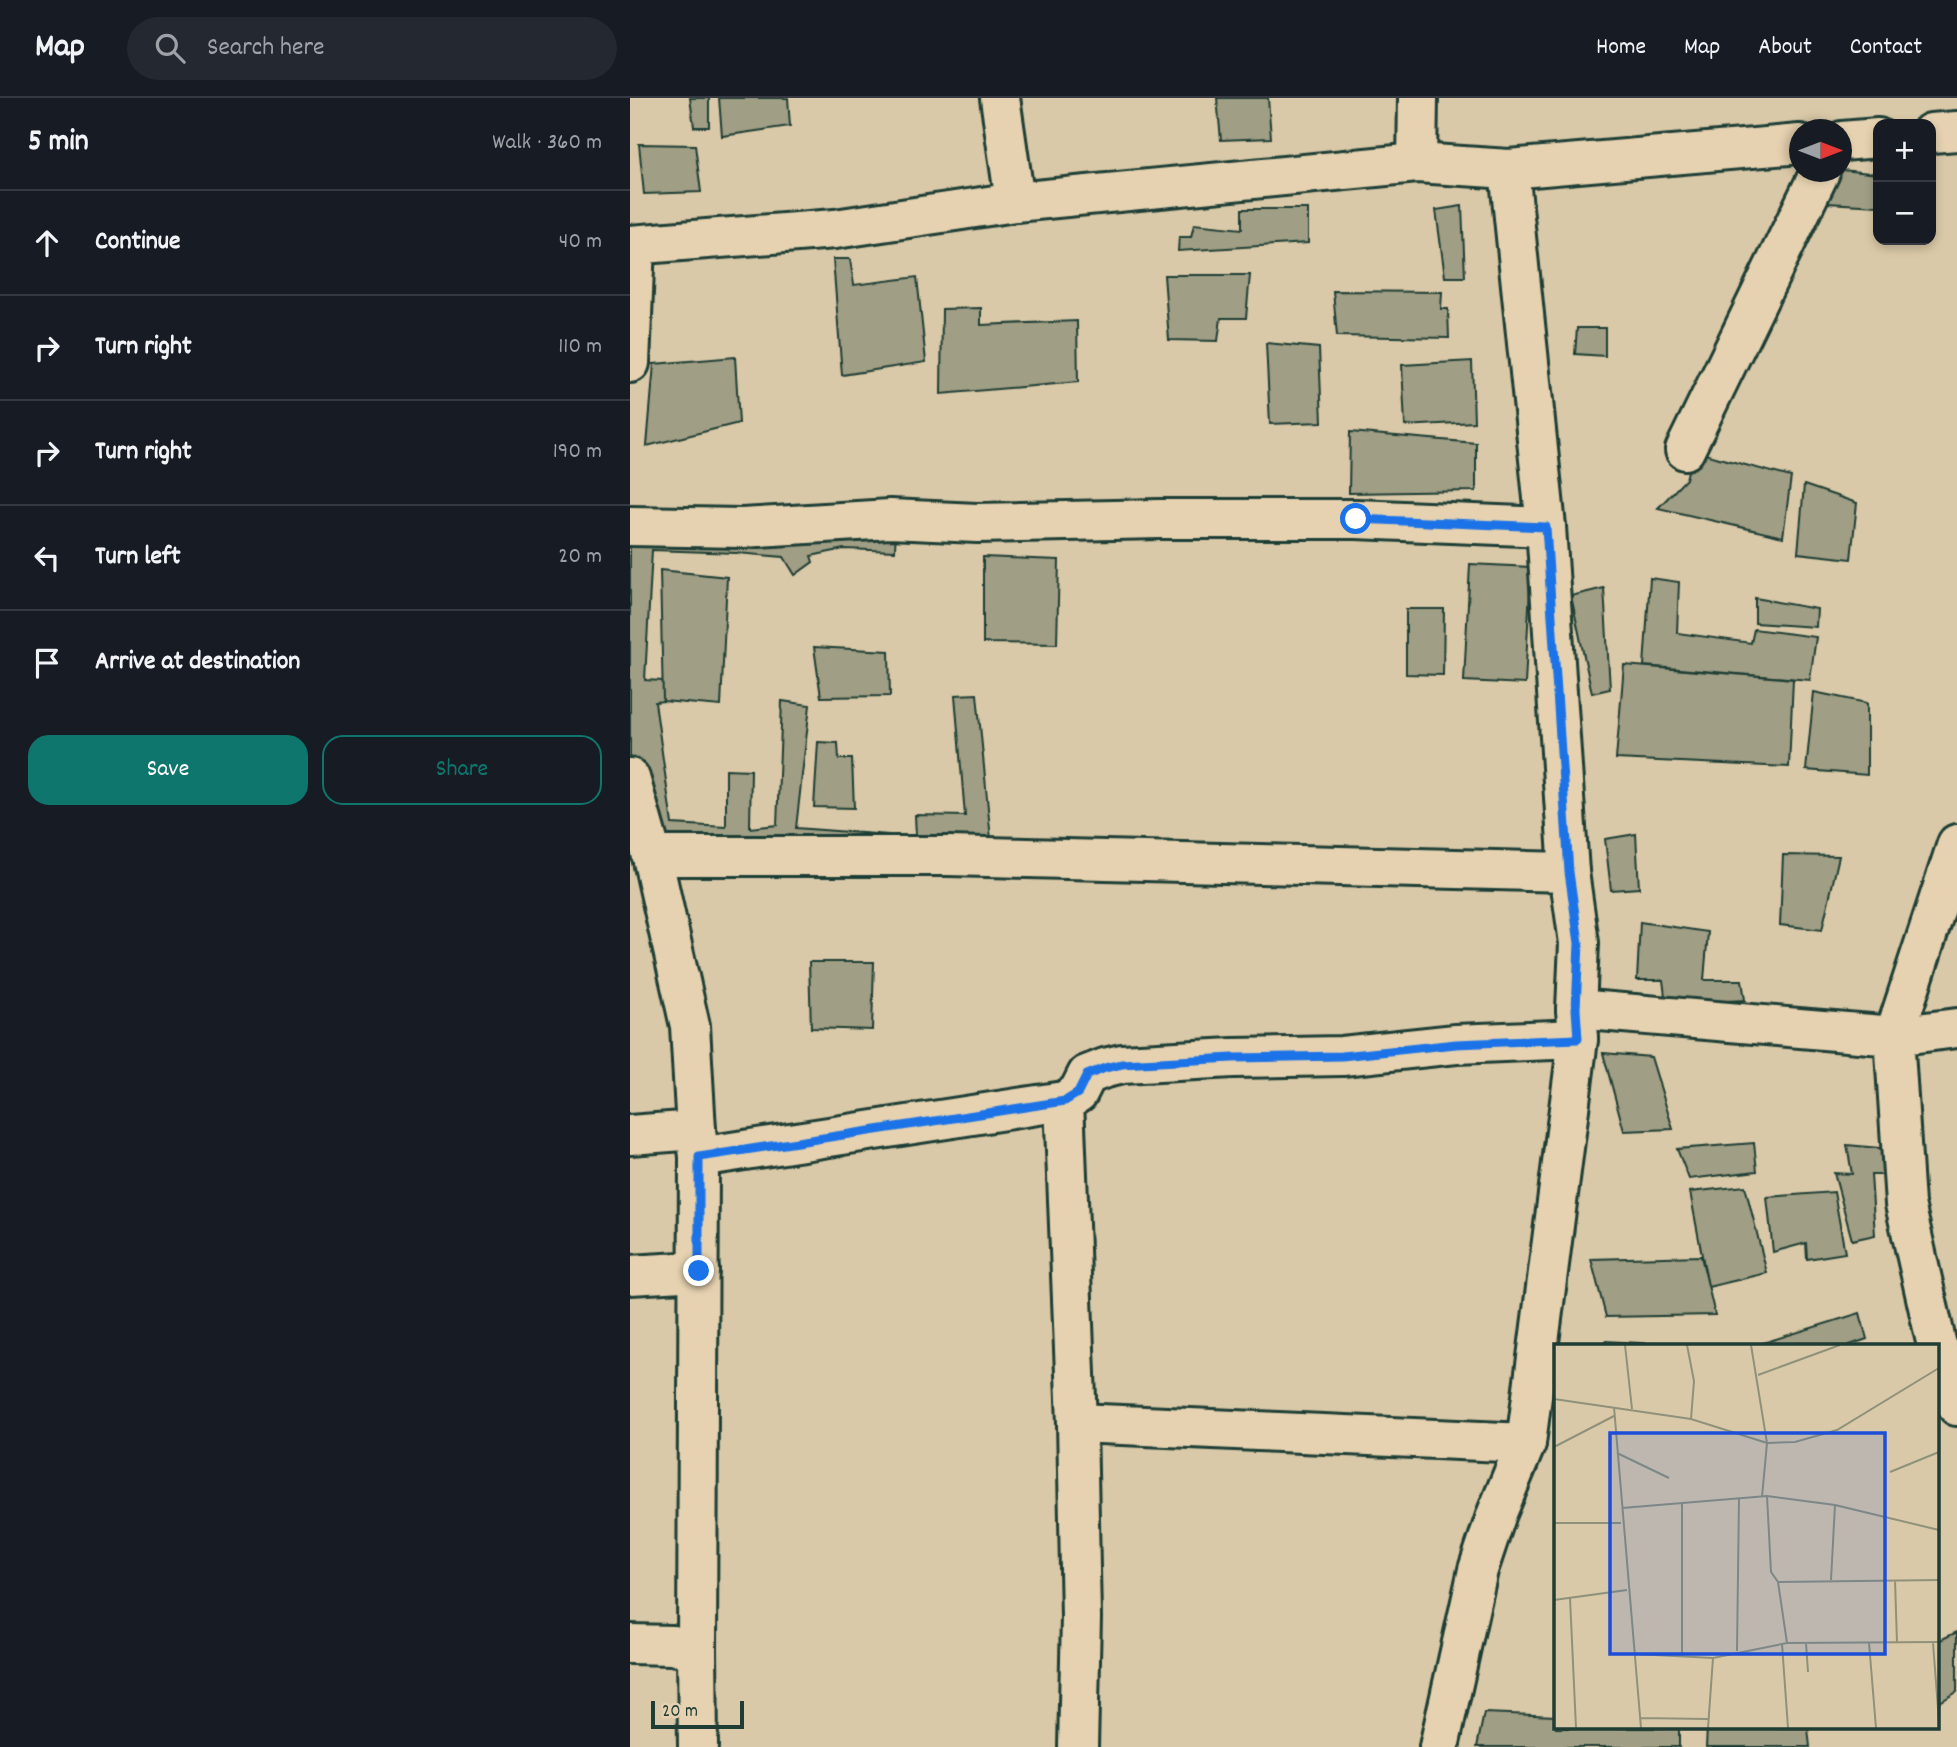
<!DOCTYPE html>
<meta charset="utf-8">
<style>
:root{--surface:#171b24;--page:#242831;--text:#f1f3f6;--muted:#9ea1a6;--line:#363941;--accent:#0f766e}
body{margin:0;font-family:Dekko,sans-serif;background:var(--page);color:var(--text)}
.controls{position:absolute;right:21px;top:21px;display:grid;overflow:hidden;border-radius:14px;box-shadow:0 4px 10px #0003}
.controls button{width:63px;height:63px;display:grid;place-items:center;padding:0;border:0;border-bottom:2px solid var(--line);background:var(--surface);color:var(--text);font:35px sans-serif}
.compass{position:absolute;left:1159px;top:21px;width:63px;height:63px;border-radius:50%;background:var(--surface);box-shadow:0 4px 10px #0003;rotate:90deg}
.scale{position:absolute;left:21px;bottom:18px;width:93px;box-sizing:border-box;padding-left:7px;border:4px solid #1f3d34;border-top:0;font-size:19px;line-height:24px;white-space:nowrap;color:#1f3d34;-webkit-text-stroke:5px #e6d2b0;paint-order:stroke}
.stop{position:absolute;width:21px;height:21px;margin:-16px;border:5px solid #1a73e8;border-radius:50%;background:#fff}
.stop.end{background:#1a73e8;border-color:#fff;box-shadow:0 2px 7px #0008}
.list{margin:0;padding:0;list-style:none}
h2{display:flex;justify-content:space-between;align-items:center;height:91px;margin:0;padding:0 28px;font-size:30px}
h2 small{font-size:23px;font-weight:400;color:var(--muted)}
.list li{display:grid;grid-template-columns:46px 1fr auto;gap:21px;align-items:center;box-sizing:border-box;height:105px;padding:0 28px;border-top:2px solid var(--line)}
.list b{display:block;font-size:26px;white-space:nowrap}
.list em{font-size:23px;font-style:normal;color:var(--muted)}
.actions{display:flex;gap:14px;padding:21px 28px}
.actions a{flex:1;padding:16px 0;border:2px solid var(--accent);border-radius:21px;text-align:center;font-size:24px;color:var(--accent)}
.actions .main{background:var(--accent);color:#fff}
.icon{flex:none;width:38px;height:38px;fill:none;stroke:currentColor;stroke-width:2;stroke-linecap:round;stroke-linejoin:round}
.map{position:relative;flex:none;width:1327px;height:1649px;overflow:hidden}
header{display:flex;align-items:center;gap:42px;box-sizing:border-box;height:98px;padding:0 35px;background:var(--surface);border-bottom:2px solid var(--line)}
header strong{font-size:33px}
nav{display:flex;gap:38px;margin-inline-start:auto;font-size:24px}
.search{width:490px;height:63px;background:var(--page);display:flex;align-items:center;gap:18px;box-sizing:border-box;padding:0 24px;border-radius:38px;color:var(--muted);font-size:26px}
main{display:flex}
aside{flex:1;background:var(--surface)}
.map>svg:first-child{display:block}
</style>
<header>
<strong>Map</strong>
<div class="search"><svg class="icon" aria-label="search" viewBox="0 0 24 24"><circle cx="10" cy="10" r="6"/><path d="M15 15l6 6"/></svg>Search here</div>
<nav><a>Home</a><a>Map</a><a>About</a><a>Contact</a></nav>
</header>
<main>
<aside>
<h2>5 min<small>Walk · 360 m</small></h2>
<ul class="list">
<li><svg class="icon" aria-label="ahead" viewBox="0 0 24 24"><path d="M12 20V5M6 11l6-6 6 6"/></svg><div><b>Continue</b></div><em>40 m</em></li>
<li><svg class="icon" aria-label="right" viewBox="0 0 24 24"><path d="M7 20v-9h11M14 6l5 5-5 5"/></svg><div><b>Turn right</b></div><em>110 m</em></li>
<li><svg class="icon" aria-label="right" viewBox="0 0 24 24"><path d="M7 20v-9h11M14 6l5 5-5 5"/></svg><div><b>Turn right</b></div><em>190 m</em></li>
<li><svg class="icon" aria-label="left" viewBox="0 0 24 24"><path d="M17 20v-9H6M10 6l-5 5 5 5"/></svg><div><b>Turn left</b></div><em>20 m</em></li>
<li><svg class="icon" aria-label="arrive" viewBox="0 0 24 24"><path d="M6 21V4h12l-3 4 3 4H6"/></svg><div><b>Arrive at destination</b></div></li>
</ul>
<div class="actions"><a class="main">Save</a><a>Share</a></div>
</aside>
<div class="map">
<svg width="1327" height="1649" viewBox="0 0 1327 1649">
<rect width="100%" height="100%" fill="#dac9a8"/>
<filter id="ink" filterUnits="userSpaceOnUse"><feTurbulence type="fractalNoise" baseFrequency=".0143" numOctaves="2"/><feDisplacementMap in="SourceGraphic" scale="14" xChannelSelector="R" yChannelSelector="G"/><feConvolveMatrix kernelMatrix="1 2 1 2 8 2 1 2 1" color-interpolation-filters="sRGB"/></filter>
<g filter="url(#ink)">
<g fill="#a09e84" stroke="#1f3d34" stroke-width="2">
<path d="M 60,0 L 79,0 L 79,29 L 64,29 Z"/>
<path d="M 89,0 L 158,0 L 160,28 L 92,38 Z"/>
<path d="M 587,0 L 638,0 L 641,40 L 591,42 Z"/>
<path d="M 9,46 L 65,47 L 71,94 L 14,96 Z"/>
<path d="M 1212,72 L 1248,76 L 1248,108 L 1197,105 L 1206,74 L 1212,74 Z"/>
<path d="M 832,108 L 835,179 L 815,179 L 806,112 Z"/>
<path d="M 612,111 L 678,111 L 678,145 L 548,153 L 549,139 L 561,139 L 564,126 L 612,131 Z"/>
<path d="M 203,161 L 220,161 L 224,187 L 287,179 L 296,264 L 212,277 Z"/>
<path d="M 534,177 L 620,177 L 616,220 L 591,220 L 588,243 L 539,242 Z"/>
<path d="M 703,193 L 812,194 L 811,211 L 818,211 L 819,240 L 707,238 Z"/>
<path d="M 351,210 L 351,227 L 447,223 L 448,284 L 311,296 L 312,211 Z"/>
<path d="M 947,230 L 975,230 L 975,258 L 945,256 Z"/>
<path d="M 636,245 L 689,250 L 692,324 L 640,326 Z"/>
<path d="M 105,259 L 109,325 L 17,348 L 24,266 Z"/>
<path d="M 842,263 L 844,324 L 775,328 L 772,267 Z"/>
<path d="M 720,334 L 846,345 L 846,393 L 719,395 Z"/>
<path d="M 1063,353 L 1161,379 L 1153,439 L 1028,410 L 1056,381 Z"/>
<path d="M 1174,387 L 1227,405 L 1221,461 L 1168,455 Z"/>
<path d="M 266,428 L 265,453 L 214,451 L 181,458 L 183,464 L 165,477 L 154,459 L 107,455 L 22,452 L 15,582 L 33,583 L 33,603 L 25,604 L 42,726 L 96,729 L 96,671 L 121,672 L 120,730 L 147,727 L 152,603 L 180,607 L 166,730 L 286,739 L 22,749 L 0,673 L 0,439 Z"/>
<path d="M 353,459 L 429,462 L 427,546 L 353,545 Z"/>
<path d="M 840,466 L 901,469 L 895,586 L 834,583 Z"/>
<path d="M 30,472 L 97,479 L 91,608 L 33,603 Z"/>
<path d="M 1020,480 L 1049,484 L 1047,535 L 1121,545 L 1124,531 L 1186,539 L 1180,582 L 1014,568 Z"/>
<path d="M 974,490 L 980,591 L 962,595 L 941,498 Z"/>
<path d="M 1125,500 L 1187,511 L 1186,529 L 1125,525 Z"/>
<path d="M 776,511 L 814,511 L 813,577 L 776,576 Z"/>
<path d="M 184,549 L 259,553 L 260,598 L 191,599 Z"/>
<path d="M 994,567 L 1163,581 L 1159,669 L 986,661 Z"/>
<path d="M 1184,594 L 1237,605 L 1237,677 L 1176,672 Z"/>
<path d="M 347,596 L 362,752 L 286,739 L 285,717 L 335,718 L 325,597 Z"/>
<path d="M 188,644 L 208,645 L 209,661 L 222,661 L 224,710 L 184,709 Z"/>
<path d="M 1006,736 L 1009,790 L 981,792 L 975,741 Z"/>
<path d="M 1153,757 L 1209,758 L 1192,832 L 1150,827 Z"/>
<path d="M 1010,824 L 1078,834 L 1074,882 L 1112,882 L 1115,902 L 1036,906 L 1033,882 L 1007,882 Z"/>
<path d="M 179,864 L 244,864 L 242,932 L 181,930 Z"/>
<path d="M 973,955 L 1021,959 L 1043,1031 L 994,1033 Z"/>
<path d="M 1124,1045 L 1127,1073 L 1059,1081 L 1047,1051 Z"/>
<path d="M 1217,1047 L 1260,1051 L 1264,1077 L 1241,1077 L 1245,1137 L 1222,1142 L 1204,1075 L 1222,1076 Z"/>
<path d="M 1115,1088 L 1137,1175 L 1078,1189 L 1060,1094 Z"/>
<path d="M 1204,1094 L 1215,1155 L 1177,1161 L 1176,1145 L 1143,1154 L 1137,1099 Z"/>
<path d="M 1071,1158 L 1085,1217 L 976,1219 L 961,1161 Z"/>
<path d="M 1230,1215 L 1237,1241 L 1217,1248 L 1123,1248 Z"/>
<path d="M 975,1243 L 1063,1248 L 975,1248 Z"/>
<path d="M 1327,1534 L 1327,1594 L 1308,1605 L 1308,1543 Z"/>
<path d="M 854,1615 L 926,1618 L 926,1630 L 1049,1630 L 1049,1649 L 847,1649 Z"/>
<path d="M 1077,1630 L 1178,1630 L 1180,1649 L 1076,1649 Z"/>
</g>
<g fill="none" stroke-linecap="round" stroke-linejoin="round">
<g stroke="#1f3d34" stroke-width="44">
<g id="minor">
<path d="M 370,0 L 385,104"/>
<path d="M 1301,35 L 1327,33"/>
<path d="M 1212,43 L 1248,40"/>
<path d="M 787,65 L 788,0"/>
<path d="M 0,147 L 205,131 L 385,104 L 787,65 L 879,71 L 1170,46"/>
<path d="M 0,265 L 5,147"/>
<path d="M 1055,352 L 1190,74"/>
<path d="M 0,428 L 112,430 L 260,421 L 347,425 L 530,421 L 726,421 L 916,429"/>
<path d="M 0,680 L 22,758 L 60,928 L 66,1032 L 69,1059 L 67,1552 L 68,1649"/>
<path d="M 22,758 L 318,758 L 939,774"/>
<path d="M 946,911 L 1264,938 L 1327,930"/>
<path d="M 434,1003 L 447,1325 L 451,1519 L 448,1649"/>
<path d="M 0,1037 L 66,1032"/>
<path d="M 69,1059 L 434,1003 L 448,995 L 457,977 L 475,970 L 492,966 L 603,960 L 712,958 L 826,946 L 948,941"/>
<path d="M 0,1177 L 69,1173"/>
<path d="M 1307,1248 L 1275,1106 L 1264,938 L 1327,746"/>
<path d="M 1308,1250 L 1312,1270 L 1327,1308"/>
<path d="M 447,1325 L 896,1345"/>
<path d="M 0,1546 L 42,1547 L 67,1552"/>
<path d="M 809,1649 L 848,1472 L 867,1415 L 896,1345 L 948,941 L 946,911 L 949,845 L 939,774 L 916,429 L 879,71"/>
</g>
</g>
<use href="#minor" stroke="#e6d2b0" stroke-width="38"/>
</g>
</g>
<g fill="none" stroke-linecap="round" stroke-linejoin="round" filter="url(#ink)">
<path stroke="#1a73e8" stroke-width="9" d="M 69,1173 L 69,1059 L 435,1003 L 448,995 L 457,977 L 475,970 L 492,966 L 603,960 L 712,958 L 826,946 L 948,941 L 946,911 L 949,845 L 939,774 L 916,429 L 726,421"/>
</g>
<g transform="translate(924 1246)">
<rect width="385" height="385" fill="#dac9a8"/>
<path fill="none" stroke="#8f917a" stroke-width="2" d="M 71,1 L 78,65M 133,1 L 140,37 L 137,75M 197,1 L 213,99 L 208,153M 204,31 L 286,1M 0,55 L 137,75 L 213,99 L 241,98 L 283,86 L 385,24M 60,63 L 87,384M 0,103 L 60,72M 63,109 L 115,134M 336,128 L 385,108M 213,152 L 217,228 L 224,238 L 233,299M 68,164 L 213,152 L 281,161 L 385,186M 0,179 L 67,179M 277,236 L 281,161M 341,236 L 343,299M 224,238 L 385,236M 16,254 L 22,384M 0,256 L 73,246M 252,299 L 254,328M 315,299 L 322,384M 379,299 L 385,378M 228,300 L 234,384M 183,307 L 185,154M 81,310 L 159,314 L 233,299 L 385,298M 128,312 L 128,158M 86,374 L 154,375M 154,384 L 159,314"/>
<path fill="#1d4ed8" fill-opacity="0.15" stroke="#1d4ed8" stroke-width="3.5" d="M 56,89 L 331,89 L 331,310 L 56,310 Z"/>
<rect width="385" height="385" fill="none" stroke="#1f3d34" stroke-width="3.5"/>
</g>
</svg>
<div class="controls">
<button>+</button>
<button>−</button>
</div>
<svg class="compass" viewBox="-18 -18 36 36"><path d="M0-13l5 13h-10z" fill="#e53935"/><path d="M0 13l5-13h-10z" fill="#9ea1a6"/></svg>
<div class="scale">20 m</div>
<div class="stop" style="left:726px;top:421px"></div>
<div class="stop end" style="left:69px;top:1173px"></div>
</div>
</main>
